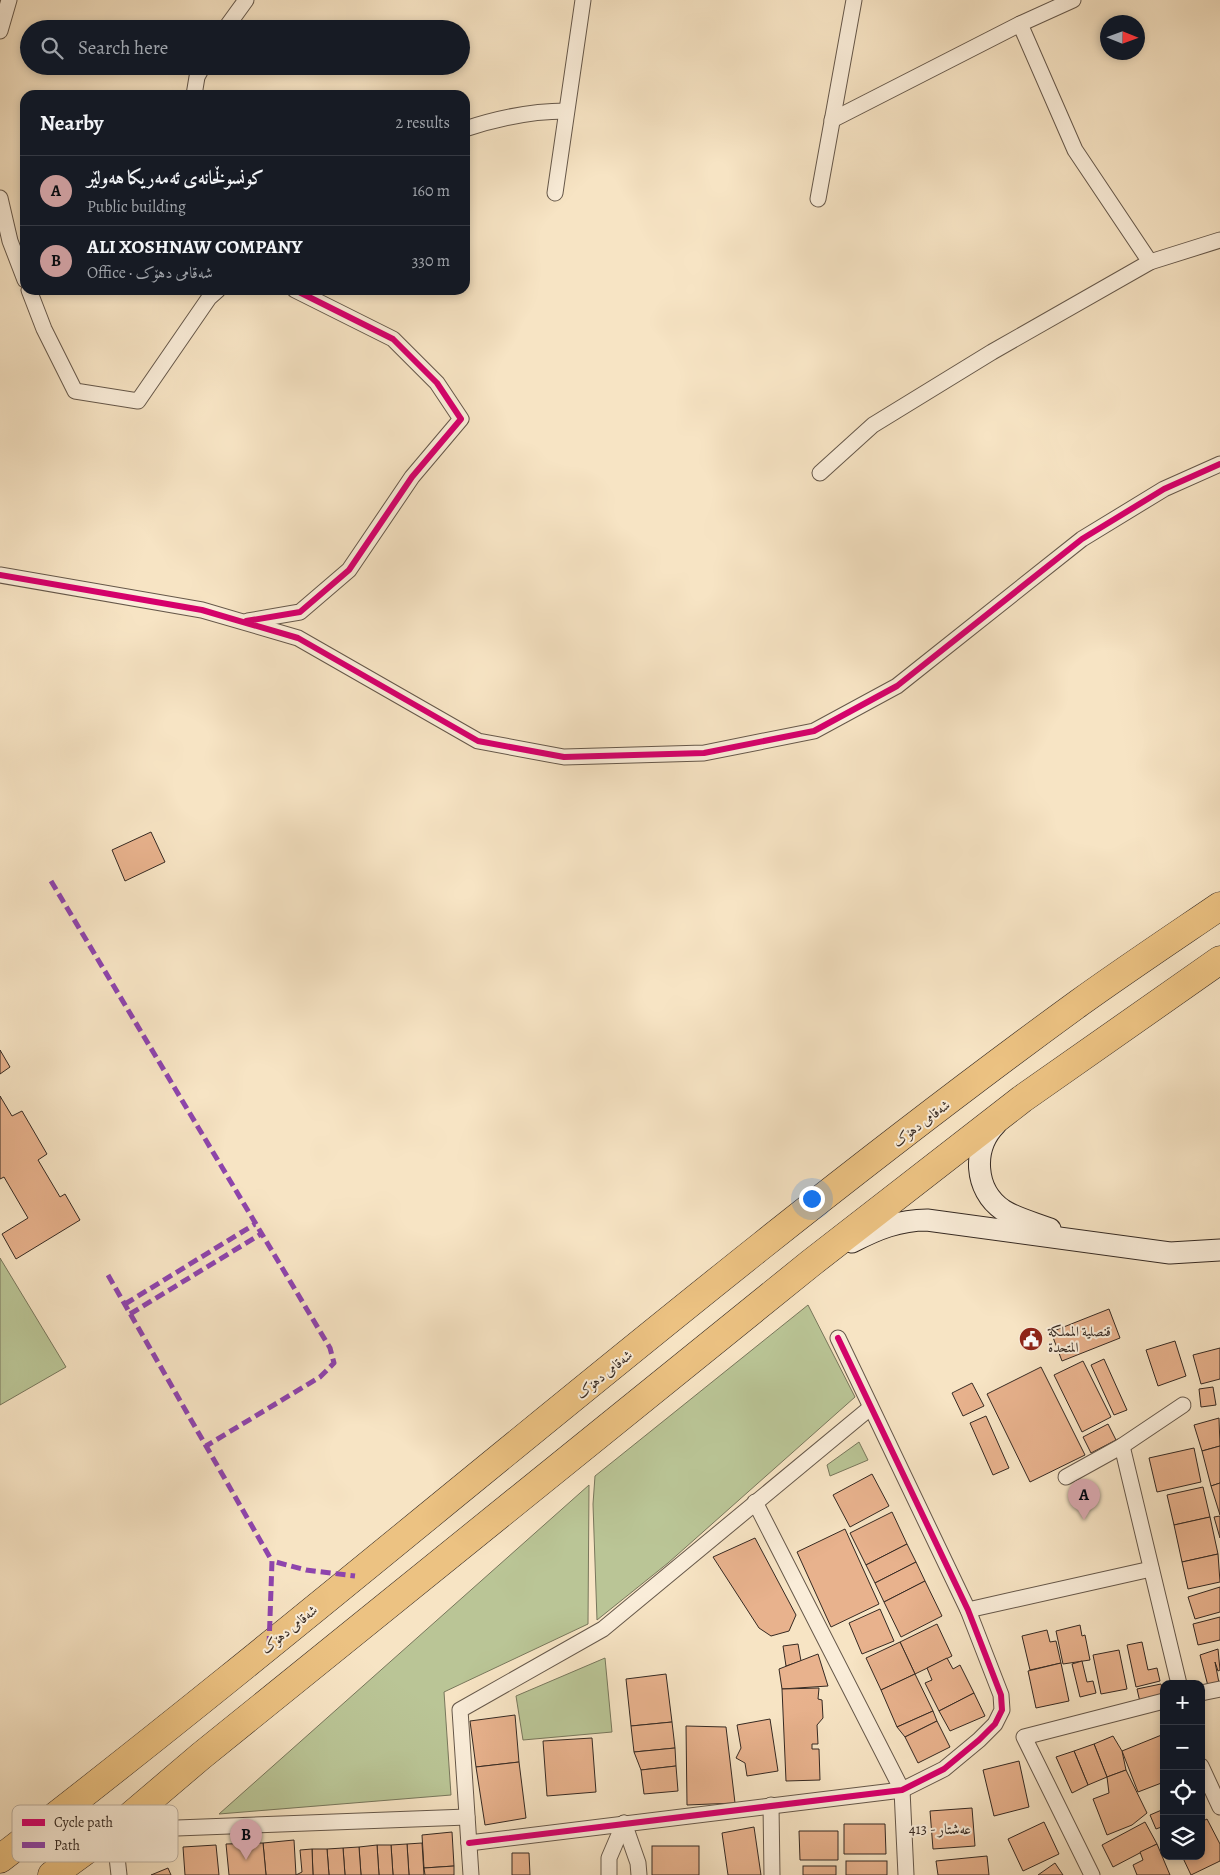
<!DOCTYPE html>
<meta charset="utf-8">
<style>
:root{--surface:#171b24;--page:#20242c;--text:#f1f3f6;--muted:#9ea1a6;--line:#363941;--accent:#c59692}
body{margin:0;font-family:Alegreya,Amiri,serif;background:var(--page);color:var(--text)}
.controls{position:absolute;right:15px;bottom:15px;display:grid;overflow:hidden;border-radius:10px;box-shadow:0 2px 8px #0003}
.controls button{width:45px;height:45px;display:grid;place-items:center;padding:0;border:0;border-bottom:1px solid var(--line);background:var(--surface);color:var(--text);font:25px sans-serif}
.compass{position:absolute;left:1100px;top:15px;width:45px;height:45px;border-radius:50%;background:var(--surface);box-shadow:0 2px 8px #0003;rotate:91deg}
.you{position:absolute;left:811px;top:1198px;width:18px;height:18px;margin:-12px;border:4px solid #fff;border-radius:50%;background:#1a73e8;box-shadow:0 0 0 8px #1a73e833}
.badge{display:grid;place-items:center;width:32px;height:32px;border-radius:50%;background:var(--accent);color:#111;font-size:16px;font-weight:700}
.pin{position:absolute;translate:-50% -41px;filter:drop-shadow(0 1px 2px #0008)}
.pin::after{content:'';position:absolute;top:26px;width:18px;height:15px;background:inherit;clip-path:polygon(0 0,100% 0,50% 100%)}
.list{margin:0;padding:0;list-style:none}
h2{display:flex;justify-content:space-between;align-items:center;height:65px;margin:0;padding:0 20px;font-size:21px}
h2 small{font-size:16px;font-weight:400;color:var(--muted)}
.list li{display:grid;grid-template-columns:32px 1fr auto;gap:15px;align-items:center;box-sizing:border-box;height:70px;padding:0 20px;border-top:1px solid var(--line)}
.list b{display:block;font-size:19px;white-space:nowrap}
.list p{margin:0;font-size:16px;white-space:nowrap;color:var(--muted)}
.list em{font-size:16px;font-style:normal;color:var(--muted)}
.icon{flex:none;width:28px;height:28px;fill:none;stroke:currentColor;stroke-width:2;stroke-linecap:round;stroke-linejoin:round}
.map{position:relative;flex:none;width:1220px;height:1875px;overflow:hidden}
.search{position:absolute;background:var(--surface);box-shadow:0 2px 8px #0003;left:20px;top:20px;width:450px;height:55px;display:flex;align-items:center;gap:12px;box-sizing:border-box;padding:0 18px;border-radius:28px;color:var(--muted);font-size:19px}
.panel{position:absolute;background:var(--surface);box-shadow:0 2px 8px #0003;left:20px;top:90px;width:450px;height:205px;border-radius:15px}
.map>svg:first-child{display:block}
</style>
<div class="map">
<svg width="1220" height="1875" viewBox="0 0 1220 1875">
<rect width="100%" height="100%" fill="#f7e4c4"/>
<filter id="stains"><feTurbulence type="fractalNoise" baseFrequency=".004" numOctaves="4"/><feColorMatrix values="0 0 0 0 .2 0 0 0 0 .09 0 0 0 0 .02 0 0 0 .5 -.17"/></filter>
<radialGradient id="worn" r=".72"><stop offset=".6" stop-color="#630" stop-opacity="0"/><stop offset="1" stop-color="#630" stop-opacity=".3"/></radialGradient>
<g fill="#bac596" stroke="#78775c">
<path d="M 0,1258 L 66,1367 L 0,1405 Z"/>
<path d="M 808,1305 L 855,1397 L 668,1563 L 597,1620 L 593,1504 L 595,1476 Z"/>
<path d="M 859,1442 L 868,1460 L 830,1476 L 827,1465 Z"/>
<path d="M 589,1485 L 588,1624 L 444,1692 L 451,1795 L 219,1814 Z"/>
<path d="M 605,1658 L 612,1732 L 523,1740 L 516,1696 Z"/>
</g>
<g fill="#e8b28d" stroke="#352922">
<path d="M 151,832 L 165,862 L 125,881 L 112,850 Z"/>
<path d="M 0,1050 L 10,1067 L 0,1074 Z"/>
<path d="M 0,1096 L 12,1116 L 22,1111 L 47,1154 L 38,1160 L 60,1197 L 65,1194 L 80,1220 L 16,1259 L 2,1234 L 28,1218 L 4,1177 L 0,1179 Z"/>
<path d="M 1109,1309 L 1120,1338 L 1062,1361 L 1051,1332 Z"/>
<path d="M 1175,1341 L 1186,1376 L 1158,1386 L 1146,1350 Z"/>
<path d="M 1220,1348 L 1220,1379 L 1201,1384 L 1193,1355 Z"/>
<path d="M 1104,1359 L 1127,1410 L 1114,1415 L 1091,1365 Z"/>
<path d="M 1083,1361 L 1111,1417 L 1082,1432 L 1054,1375 Z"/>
<path d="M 1041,1367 L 1085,1455 L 1030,1482 L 987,1394 Z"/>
<path d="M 972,1383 L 984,1406 L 963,1416 L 952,1393 Z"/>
<path d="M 1213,1387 L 1216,1405 L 1201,1407 L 1199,1389 Z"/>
<path d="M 986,1416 L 1009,1468 L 993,1475 L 970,1423 Z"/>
<path d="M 1219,1418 L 1220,1446 L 1202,1451 L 1194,1425 Z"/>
<path d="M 1108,1424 L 1116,1440 L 1091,1453 L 1083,1437 Z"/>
<path d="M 1220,1446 L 1220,1483 L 1211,1486 L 1202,1451 Z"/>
<path d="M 1194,1448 L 1201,1482 L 1157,1492 L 1149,1458 Z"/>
<path d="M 872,1474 L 889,1506 L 850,1527 L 833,1495 Z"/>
<path d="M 1220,1483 L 1220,1515 L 1211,1486 Z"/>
<path d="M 1203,1487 L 1210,1517 L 1174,1525 L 1167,1495 Z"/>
<path d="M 892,1512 L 907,1544 L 866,1565 L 850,1533 Z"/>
<path d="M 1220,1516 L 1220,1538 L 1214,1517 Z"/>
<path d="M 1210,1517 L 1218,1554 L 1182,1562 L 1174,1525 Z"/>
<path d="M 845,1529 L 879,1604 L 831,1627 L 797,1552 Z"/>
<path d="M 755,1538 L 796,1615 L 789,1631 L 771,1636 L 759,1628 L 713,1557 Z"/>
<path d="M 907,1544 L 916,1562 L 875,1583 L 866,1565 Z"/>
<path d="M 1218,1554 L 1220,1582 L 1188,1589 L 1182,1562 Z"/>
<path d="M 916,1562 L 925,1581 L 884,1602 L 875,1583 Z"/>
<path d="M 925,1581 L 942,1616 L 901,1637 L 884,1602 Z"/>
<path d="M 1220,1587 L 1220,1612 L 1195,1619 L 1188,1597 Z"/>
<path d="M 880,1609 L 894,1641 L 862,1654 L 849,1623 Z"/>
<path d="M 1220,1617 L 1220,1640 L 1198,1645 L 1193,1624 Z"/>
<path d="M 937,1624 L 952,1656 L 915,1674 L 900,1642 Z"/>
<path d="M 1080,1625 L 1082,1636 L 1085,1635 L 1090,1660 L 1063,1664 L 1056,1631 Z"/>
<path d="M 1047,1630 L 1050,1642 L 1056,1641 L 1061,1663 L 1030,1670 L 1022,1636 Z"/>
<path d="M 900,1642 L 915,1674 L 881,1690 L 866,1658 Z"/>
<path d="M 1142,1642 L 1148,1670 L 1157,1668 L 1160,1681 L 1136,1687 L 1127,1645 Z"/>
<path d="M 798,1644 L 801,1661 L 786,1666 L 783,1646 Z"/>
<path d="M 1218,1649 L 1220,1670 L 1218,1671 L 1215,1662 L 1219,1683 L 1208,1686 L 1200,1655 Z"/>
<path d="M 1119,1650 L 1127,1689 L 1101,1694 L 1093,1655 Z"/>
<path d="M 818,1654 L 828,1686 L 782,1689 L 779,1669 Z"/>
<path d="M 947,1658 L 953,1669 L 960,1665 L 974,1693 L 939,1711 L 925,1683 L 932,1680 L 927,1668 Z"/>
<path d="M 1082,1661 L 1087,1682 L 1093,1681 L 1096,1693 L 1080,1697 L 1072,1664 Z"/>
<path d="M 1061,1663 L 1069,1701 L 1036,1708 L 1028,1671 Z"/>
<path d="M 666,1674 L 672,1722 L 631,1726 L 626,1679 Z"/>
<path d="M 915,1674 L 933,1711 L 897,1727 L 881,1690 Z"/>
<path d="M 1161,1684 L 1164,1697 L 1140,1702 L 1137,1689 Z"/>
<path d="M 819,1688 L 818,1699 L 822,1700 L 823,1718 L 817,1725 L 818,1744 L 812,1744 L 812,1749 L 819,1749 L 820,1780 L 786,1781 L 782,1689 Z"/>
<path d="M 974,1693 L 985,1716 L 950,1731 L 939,1711 Z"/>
<path d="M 933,1711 L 937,1721 L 905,1737 L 897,1727 Z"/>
<path d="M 515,1715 L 519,1762 L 476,1767 L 470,1721 Z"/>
<path d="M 770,1719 L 778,1771 L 747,1776 L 745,1763 L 736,1758 L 741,1748 L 737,1725 Z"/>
<path d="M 937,1721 L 950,1747 L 918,1763 L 905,1737 Z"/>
<path d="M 672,1722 L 675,1748 L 634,1752 L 631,1726 Z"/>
<path d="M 686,1726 L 726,1727 L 735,1803 L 687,1805 Z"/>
<path d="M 1164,1734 L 1164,1782 L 1138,1792 L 1122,1751 Z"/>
<path d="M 1113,1736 L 1122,1751 L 1126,1770 L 1107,1777 L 1094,1744 Z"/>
<path d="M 592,1738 L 596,1792 L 547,1796 L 543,1741 Z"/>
<path d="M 1094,1744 L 1107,1777 L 1088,1785 L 1074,1751 Z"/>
<path d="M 675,1748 L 676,1766 L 641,1770 L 634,1752 Z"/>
<path d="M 1074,1751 L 1088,1785 L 1072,1793 L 1056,1757 Z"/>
<path d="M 1019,1761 L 1029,1807 L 994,1816 L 983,1770 Z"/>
<path d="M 519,1762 L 526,1818 L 485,1825 L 476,1767 Z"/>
<path d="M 676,1766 L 678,1791 L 644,1794 L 641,1770 Z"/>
<path d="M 1126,1770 L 1147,1813 L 1132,1825 L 1107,1835 L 1093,1799 L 1109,1793 L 1107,1777 Z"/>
<path d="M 972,1808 L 975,1846 L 933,1849 L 930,1811 Z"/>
<path d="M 1164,1809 L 1164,1826 L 1156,1829 L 1150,1815 Z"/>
<path d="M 1207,1819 L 1220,1844 L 1220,1861 L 1191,1875 L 1182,1856 L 1201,1856 L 1201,1822 Z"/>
<path d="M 1044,1822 L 1059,1854 L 1023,1871 L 1008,1839 Z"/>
<path d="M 1145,1822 L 1157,1844 L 1113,1867 L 1102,1845 Z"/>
<path d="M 844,1824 L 885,1824 L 886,1854 L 844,1854 Z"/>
<path d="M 754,1827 L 761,1875 L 728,1875 L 722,1833 Z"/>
<path d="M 799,1831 L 838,1831 L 838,1860 L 800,1860 Z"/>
<path d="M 452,1832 L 454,1866 L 424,1868 L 422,1835 Z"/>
<path d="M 294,1840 L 296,1875 L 266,1875 L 263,1843 Z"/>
<path d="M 263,1843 L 266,1875 L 229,1875 L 226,1844 Z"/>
<path d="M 422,1843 L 424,1875 L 409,1875 L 407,1844 Z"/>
<path d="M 407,1844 L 409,1875 L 393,1875 L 391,1845 Z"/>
<path d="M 1157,1844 L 1170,1875 L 1137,1875 L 1133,1865 L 1143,1860 L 1140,1852 Z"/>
<path d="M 216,1845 L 219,1875 L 185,1875 L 183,1847 Z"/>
<path d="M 377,1845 L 391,1845 L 393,1875 L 379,1875 Z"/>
<path d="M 377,1845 L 379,1875 L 361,1875 L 359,1847 Z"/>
<rect x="652" y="1846" width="47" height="29"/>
<path d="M 359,1847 L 361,1875 L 345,1875 L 343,1848 Z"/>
<path d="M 343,1848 L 345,1875 L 329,1875 L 327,1849 Z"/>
<path d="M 312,1849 L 327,1849 L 329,1875 L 313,1875 Z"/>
<path d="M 312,1849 L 313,1875 L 296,1875 L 302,1872 L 300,1850 Z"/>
<path d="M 512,1853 L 529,1853 L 530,1875 L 512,1875 Z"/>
<path d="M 987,1856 L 989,1875 L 938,1875 L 936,1861 Z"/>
<rect x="846" y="1861" width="41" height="14"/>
<path d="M 1055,1863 L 1063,1875 L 1038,1875 Z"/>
<path d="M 454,1866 L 454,1875 L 425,1875 L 424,1868 Z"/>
<rect x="803" y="1866" width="33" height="9"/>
<path d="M 168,1868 L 171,1875 L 151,1875 Z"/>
</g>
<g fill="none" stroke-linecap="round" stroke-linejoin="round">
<g stroke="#66584a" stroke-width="17">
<g id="street">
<path d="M 1020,24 L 1075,150 L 1150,262"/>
<path d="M 225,29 L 246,0"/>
<path d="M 0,31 L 9,0"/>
<path d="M 194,95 L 197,77 L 203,66"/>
<path d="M 832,120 L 1020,24 L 1073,0"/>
<path d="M 465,129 C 498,118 531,111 566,111"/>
<path d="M 555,193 L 583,0"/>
<path d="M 0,198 L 10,241 L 25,280"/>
<path d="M 818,199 L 854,0"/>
<path d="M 29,290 L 44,329 L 75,391 L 138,401 L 209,298 L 218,290"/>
<path d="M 820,473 L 873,425 L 992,352 L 1150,262 L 1220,240"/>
<path d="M 0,575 L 202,610 L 298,638 L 478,741 L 564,757 L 704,753 L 814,731 L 897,686 L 1082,539 L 1164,489 L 1220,464"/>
<path d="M 248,621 L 300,612 L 349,570 L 412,477 L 461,419 L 437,383 L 393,339 L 295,290"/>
<path d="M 1122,1446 L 1179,1684"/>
<path d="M 1066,1477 L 1122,1446 L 1183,1405"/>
<path d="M 755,1502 L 902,1790 L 906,1875"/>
<path d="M 968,1610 L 1151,1569"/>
<path d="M 1201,1693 L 1220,1689"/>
<path d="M 1201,1766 L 1220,1807"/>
<path d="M 144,1805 L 168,1826 L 177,1828 L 467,1817"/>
<path d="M 771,1805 L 772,1875"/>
<path d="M 624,1823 L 638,1863 L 639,1875"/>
<path d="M 114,1830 L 119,1875"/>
<path d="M 469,1843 L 902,1790 L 944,1769 L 979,1740 L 995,1724 L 1002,1710 L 1001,1695 L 968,1610 L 838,1338"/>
<path d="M 471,1875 L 460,1710 L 603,1629 L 870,1408"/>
<path d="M 609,1875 L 609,1858 L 624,1823"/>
<path d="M 1092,1875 L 1024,1737 L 1164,1701"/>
</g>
</g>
<g stroke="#352922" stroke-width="23">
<g id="secondary">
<path d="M 996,1124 C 972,1148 974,1190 1003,1210 C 1017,1219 1035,1223 1050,1229"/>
<path d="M 852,1242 C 877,1229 899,1220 927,1220 L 1170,1253 L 1220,1250"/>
</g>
</g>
<g stroke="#352922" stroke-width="29">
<g id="highway">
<path d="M 0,1859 C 364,1579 708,1273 1079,1003 C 1125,970 1173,938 1220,906"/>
<path d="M 52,1875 L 114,1830 L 201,1756 L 811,1263 L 1022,1099 L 1220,960"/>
</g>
</g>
<use href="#street" stroke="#faedd9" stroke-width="15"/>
<use href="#secondary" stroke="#faedd9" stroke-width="21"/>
<use href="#highway" stroke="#ecc282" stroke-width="28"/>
<g stroke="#8e44ad" stroke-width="5" stroke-dasharray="10 5" stroke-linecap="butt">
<path d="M 51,881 L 330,1348 L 334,1363 L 320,1377 L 206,1446"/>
<path d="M 108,1275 L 272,1561"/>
<path d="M 125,1304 L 255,1224"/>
<path d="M 130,1314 L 261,1234"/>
<path d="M 269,1646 L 272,1561 L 306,1570 L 355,1576"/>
</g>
<g stroke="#faedd9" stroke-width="9">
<g id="cycleway">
<path d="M 0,575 L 202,610 L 298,638 L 478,741 L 564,757 L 704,753 L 814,731 L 897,686 L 1082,539 L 1164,489 L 1220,464"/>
<path d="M 246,621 L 300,612 L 349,570 L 412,477 L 461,419 L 437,383 L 393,339 L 295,290"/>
<path d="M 469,1843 L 902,1790 L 944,1769 L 979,1740 L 995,1724 L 1002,1710 L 1001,1695 L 968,1610 L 838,1338"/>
</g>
</g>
<use href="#cycleway" stroke="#d6006c" stroke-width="6"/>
</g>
<defs>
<g id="civic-disc" transform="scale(1.25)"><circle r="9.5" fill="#8f2418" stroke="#faedd9"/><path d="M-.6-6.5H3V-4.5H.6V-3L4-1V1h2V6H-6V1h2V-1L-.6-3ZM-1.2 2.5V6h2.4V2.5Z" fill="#fff"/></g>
</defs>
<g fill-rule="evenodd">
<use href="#civic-disc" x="1031" y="1339"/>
</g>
<g text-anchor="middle" stroke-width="4" stroke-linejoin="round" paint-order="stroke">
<g font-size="14" fill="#352922" stroke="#faedd9">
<text transform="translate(921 1123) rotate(-37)" y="5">شەقامی دهۆک</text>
<text transform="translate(604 1374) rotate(-39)" y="5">شەقامی دهۆک</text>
<text transform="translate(289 1629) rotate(-39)" y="5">شەقامی دهۆک</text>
</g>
<g font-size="14" fill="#352922" stroke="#faedd9" text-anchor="start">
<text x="1048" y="1336">قنصلية المملكة<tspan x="1048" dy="16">المتحدة</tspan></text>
</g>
<g font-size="15" fill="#352922" stroke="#faedd9">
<text x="940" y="1834">عه‌شتار - 413</text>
</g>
</g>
<rect x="12" y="1805" width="166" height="57" rx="8" fill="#faedd9" stroke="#bfb2a2" stroke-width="1"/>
<rect x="22" y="1819" width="23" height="7" fill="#d6006c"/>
<rect x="22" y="1842" width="23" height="6" fill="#8e44ad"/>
<g font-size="14" fill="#352922">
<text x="54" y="1827">Cycle path</text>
<text x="54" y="1850">Path</text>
</g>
<rect width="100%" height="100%" filter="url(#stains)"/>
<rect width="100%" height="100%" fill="url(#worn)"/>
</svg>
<div class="controls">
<button>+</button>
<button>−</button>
<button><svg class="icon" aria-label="locate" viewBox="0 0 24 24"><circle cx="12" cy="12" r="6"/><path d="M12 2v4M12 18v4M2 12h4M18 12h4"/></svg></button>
<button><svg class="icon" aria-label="layers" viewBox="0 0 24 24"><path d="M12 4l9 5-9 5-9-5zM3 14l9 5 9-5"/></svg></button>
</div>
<svg class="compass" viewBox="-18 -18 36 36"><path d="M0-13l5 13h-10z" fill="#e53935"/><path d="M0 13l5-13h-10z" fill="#9ea1a6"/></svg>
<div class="you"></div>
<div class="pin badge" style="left:1084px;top:1520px">A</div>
<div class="pin badge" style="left:246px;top:1860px">B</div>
<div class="search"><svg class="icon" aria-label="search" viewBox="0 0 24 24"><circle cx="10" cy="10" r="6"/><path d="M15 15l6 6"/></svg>Search here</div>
<section class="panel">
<h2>Nearby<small>2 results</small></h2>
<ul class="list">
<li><span class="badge">A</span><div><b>کونسوڵخانەی ئەمەریکا هەولێر</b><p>Public building</p></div><em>160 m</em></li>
<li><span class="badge">B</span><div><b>ALI XOSHNAW COMPANY</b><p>Office · شەقامی دهۆک</p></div><em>330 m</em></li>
</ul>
</section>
</div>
